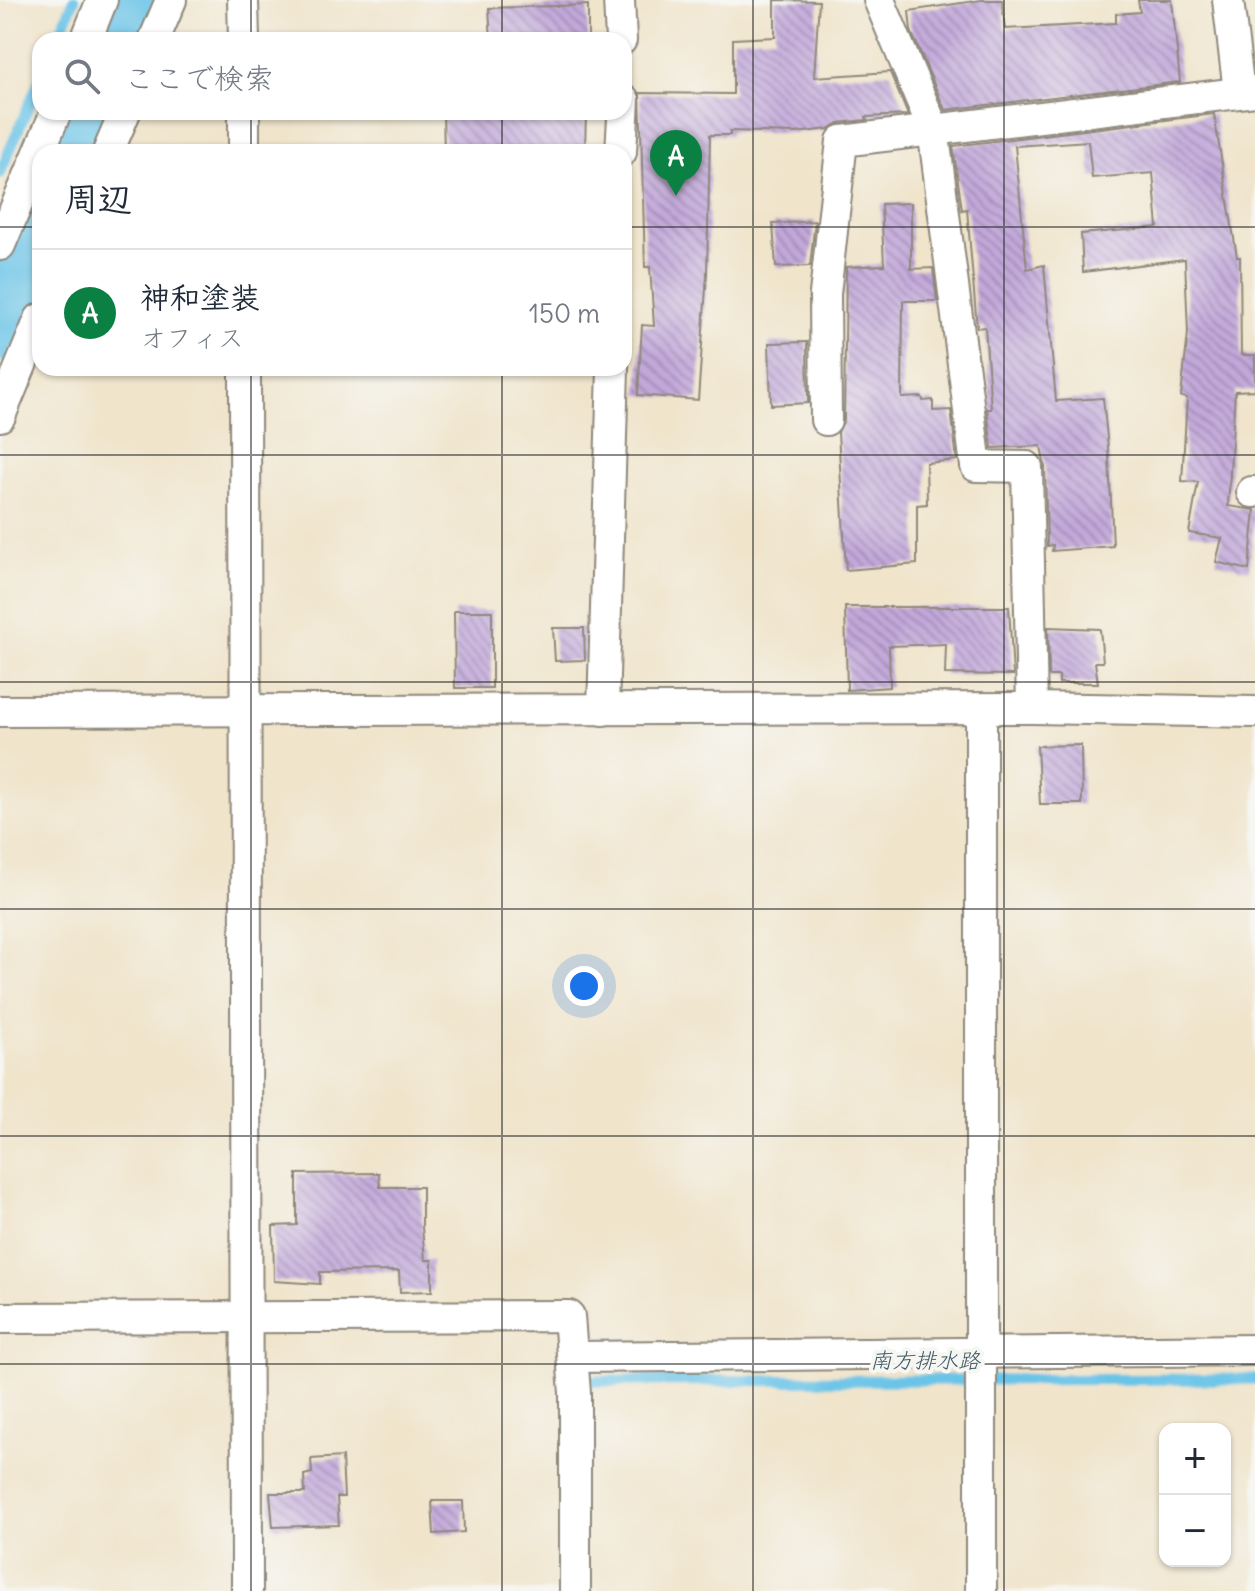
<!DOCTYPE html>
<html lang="ja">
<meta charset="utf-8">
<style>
:root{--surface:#fff;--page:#f2f2f3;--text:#1f2937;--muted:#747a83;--line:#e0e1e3;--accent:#0b8043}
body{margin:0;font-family:Delius,"Klee One",sans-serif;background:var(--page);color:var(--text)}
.controls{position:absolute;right:24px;bottom:24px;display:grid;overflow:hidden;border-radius:16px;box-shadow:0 2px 6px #0004}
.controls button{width:72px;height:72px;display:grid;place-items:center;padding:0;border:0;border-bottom:2px solid var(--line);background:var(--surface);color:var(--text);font:40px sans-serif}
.you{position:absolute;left:584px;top:986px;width:28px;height:28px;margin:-20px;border:6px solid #fff;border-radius:50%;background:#1a73e8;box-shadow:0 0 0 12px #1a73e833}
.badge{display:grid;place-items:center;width:52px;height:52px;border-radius:50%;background:var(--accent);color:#fff;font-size:26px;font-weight:700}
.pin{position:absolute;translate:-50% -66px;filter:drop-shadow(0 2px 4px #0008)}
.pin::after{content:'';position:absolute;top:42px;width:28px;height:24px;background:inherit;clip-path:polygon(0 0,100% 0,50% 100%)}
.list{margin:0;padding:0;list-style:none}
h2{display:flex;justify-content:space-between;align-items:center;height:104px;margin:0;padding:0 32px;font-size:34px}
h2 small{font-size:26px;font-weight:400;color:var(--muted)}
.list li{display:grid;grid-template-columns:52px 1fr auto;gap:24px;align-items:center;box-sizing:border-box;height:128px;padding:0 32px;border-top:2px solid var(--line)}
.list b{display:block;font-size:30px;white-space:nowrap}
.list p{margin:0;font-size:26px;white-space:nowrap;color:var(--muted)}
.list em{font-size:26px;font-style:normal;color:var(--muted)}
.icon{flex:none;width:44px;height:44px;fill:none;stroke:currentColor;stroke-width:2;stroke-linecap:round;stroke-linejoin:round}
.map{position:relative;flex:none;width:1255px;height:1591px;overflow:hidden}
.search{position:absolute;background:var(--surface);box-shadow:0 2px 6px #0004;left:32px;top:32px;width:600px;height:88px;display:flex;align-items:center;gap:20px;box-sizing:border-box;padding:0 28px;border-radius:24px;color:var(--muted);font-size:30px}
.panel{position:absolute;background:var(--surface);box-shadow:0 2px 6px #0004;left:32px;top:144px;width:600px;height:232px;border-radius:24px}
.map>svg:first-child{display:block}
</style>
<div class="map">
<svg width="1255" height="1591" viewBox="0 0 1255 1591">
<defs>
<pattern id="building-back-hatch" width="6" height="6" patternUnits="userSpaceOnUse" patternTransform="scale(2)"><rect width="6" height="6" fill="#c2a8da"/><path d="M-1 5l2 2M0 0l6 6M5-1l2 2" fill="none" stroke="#9e89b1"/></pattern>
</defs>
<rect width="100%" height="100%" fill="#f6f6f2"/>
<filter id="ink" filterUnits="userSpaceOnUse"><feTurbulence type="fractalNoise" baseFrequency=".0125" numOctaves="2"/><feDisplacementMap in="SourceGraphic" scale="16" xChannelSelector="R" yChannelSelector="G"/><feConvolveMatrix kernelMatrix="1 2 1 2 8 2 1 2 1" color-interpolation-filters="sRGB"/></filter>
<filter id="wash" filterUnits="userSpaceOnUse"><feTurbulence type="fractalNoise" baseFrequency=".006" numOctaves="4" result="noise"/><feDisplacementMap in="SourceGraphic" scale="32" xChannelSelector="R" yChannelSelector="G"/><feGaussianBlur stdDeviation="1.8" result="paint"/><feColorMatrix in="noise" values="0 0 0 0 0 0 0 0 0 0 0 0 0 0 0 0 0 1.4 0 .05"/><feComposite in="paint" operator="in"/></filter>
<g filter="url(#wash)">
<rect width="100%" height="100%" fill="#f0e4cb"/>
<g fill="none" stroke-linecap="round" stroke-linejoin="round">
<g stroke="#6bc4e8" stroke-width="11">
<path d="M 57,40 L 74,0"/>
<path d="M 0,173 L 40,79"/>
<path d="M 595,1381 L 1255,1379"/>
</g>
<g stroke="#6bc4e8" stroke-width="64">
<path d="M 112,40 L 128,0"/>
<path d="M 60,152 L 80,112"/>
<path d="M 0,330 L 40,223"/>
</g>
</g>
<g id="blocks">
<g fill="url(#building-back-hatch)">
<path d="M 775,0 L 819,1 L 814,77 L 890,72 L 908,115 L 866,117 L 867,120 L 839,123 L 829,129 L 795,133 L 730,131 L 730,135 L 710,135 L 707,274 L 698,400 L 638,395 L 642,325 L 654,326 L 650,267 L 645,267 L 640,93 L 733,94 L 733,39 L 775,37 Z"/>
<path d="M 981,0 L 1002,0 L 1005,29 L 1116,23 L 1116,14 L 1140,12 L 1138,0 L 1172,0 L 1180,82 L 945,110 L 911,31 L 909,11 Z"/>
<path d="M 588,5 L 588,40 L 491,40 L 489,8 Z"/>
<path d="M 443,112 L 586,112 L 585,149 L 576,152 L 444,152 Z"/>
<path d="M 1214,114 L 1237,257 L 1240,257 L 1241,355 L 1255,355 L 1255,390 L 1235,391 L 1228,506 L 1255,510 L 1249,570 L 1216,562 L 1222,538 L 1189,533 L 1198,482 L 1182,481 L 1187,398 L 1181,397 L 1188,333 L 1185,259 L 1083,272 L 1081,234 L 1158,227 L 1153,173 L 1092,178 L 1088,141 L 1015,146 L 1027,269 L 1044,265 L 1056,401 L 1103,398 L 1109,458 L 1113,546 L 1052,551 L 1053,545 L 1047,546 L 1045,467 L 1041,446 L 992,448 L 987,409 L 991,409 L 985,327 L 977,328 L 967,209 L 962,210 L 953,146 Z"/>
<path d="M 911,203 L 911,269 L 933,268 L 937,301 L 903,301 L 902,398 L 922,397 L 923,401 L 933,400 L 933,411 L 951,410 L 957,460 L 926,463 L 927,504 L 917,505 L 917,564 L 846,570 L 838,432 L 844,420 L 846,267 L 884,265 L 881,204 Z"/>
<path d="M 815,221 L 810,266 L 776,267 L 773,224 Z"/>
<path d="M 807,342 L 808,403 L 771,405 L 769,343 Z"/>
<path d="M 845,607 L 1009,607 L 1013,675 L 945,674 L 946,644 L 889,646 L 890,687 L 847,690 Z"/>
<path d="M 454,611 L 492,611 L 492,688 L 455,688 Z"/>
<path d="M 1048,627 L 1100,629 L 1103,662 L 1095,662 L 1098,683 L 1059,683 L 1059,676 L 1049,676 Z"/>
<path d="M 553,628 L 584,628 L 585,660 L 555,661 Z"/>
<path d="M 1081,745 L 1082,804 L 1040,804 L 1037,746 Z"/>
<path d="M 379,1173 L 380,1187 L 422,1187 L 422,1227 L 425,1260 L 432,1260 L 432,1291 L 400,1292 L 399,1271 L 320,1272 L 320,1284 L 274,1281 L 273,1226 L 297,1225 L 297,1174 Z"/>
<path d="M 342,1457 L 344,1497 L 337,1497 L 339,1525 L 273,1527 L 270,1493 L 305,1493 L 304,1475 L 312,1473 L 311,1459 Z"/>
<path d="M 432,1501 L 463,1501 L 464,1532 L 434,1534 Z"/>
</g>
</g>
</g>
<g filter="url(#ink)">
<use href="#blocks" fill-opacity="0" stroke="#8e887b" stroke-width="2"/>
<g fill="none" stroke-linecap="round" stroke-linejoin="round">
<g stroke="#8e887b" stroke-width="34">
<g id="minor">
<path d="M 243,0 L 244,40"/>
<path d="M 619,0 L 621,40"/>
<path d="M 879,0 L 933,128 L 976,466 L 1027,467 L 1032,708"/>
<path d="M 1228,0 L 1239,92"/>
<path d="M 86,40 L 102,0"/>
<path d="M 154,40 L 171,0"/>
<path d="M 244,112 L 244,152"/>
<path d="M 108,152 L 125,112"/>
<path d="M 621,152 L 624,100"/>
<path d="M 0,245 L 56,112"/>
<path d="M 245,368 L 247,1591"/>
<path d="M 0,416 L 40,319"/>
<path d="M 826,420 L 825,294 L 842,141 L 1255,91"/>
<path d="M 1252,492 L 1255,492"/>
<path d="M 603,710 L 613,368"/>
<path d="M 0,711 L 1032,708 L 1255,712"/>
<path d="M 0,1318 L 569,1316 L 575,1393 L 575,1591"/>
<path d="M 574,1357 L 1255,1350"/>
<path d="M 981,1591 L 981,710"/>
</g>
</g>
<use href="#minor" stroke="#fff" stroke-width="30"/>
</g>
</g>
<path fill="none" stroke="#2b2b2b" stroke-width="2" stroke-opacity="0.55" d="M 251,0 L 251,40M 502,0 L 502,40M 753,0 L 753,1591M 1004,0 L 1004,1591M 251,112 L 251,152M 502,112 L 502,152M 0,227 L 40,227M 624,227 L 1255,227M 251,368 L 251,1591M 502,368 L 502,1591M 0,455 L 1255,455M 0,682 L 1255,682M 0,909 L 1255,909M 0,1136 L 1255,1136M 0,1364 L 1255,1364"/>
<g text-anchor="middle" stroke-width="8" stroke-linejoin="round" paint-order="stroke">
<g font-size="22" font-style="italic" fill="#3e5964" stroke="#f6f6f2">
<text x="925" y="1368">南方排水路</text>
</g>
</g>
</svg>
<div class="controls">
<button>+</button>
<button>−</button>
</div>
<div class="you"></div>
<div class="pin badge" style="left:676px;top:196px">A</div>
<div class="search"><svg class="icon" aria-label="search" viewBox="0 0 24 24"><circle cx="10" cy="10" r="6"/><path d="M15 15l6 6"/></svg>ここで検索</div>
<section class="panel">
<h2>周辺<small></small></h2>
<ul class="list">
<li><span class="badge">A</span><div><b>神和塗装</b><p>オフィス</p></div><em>150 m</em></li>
</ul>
</section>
</div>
